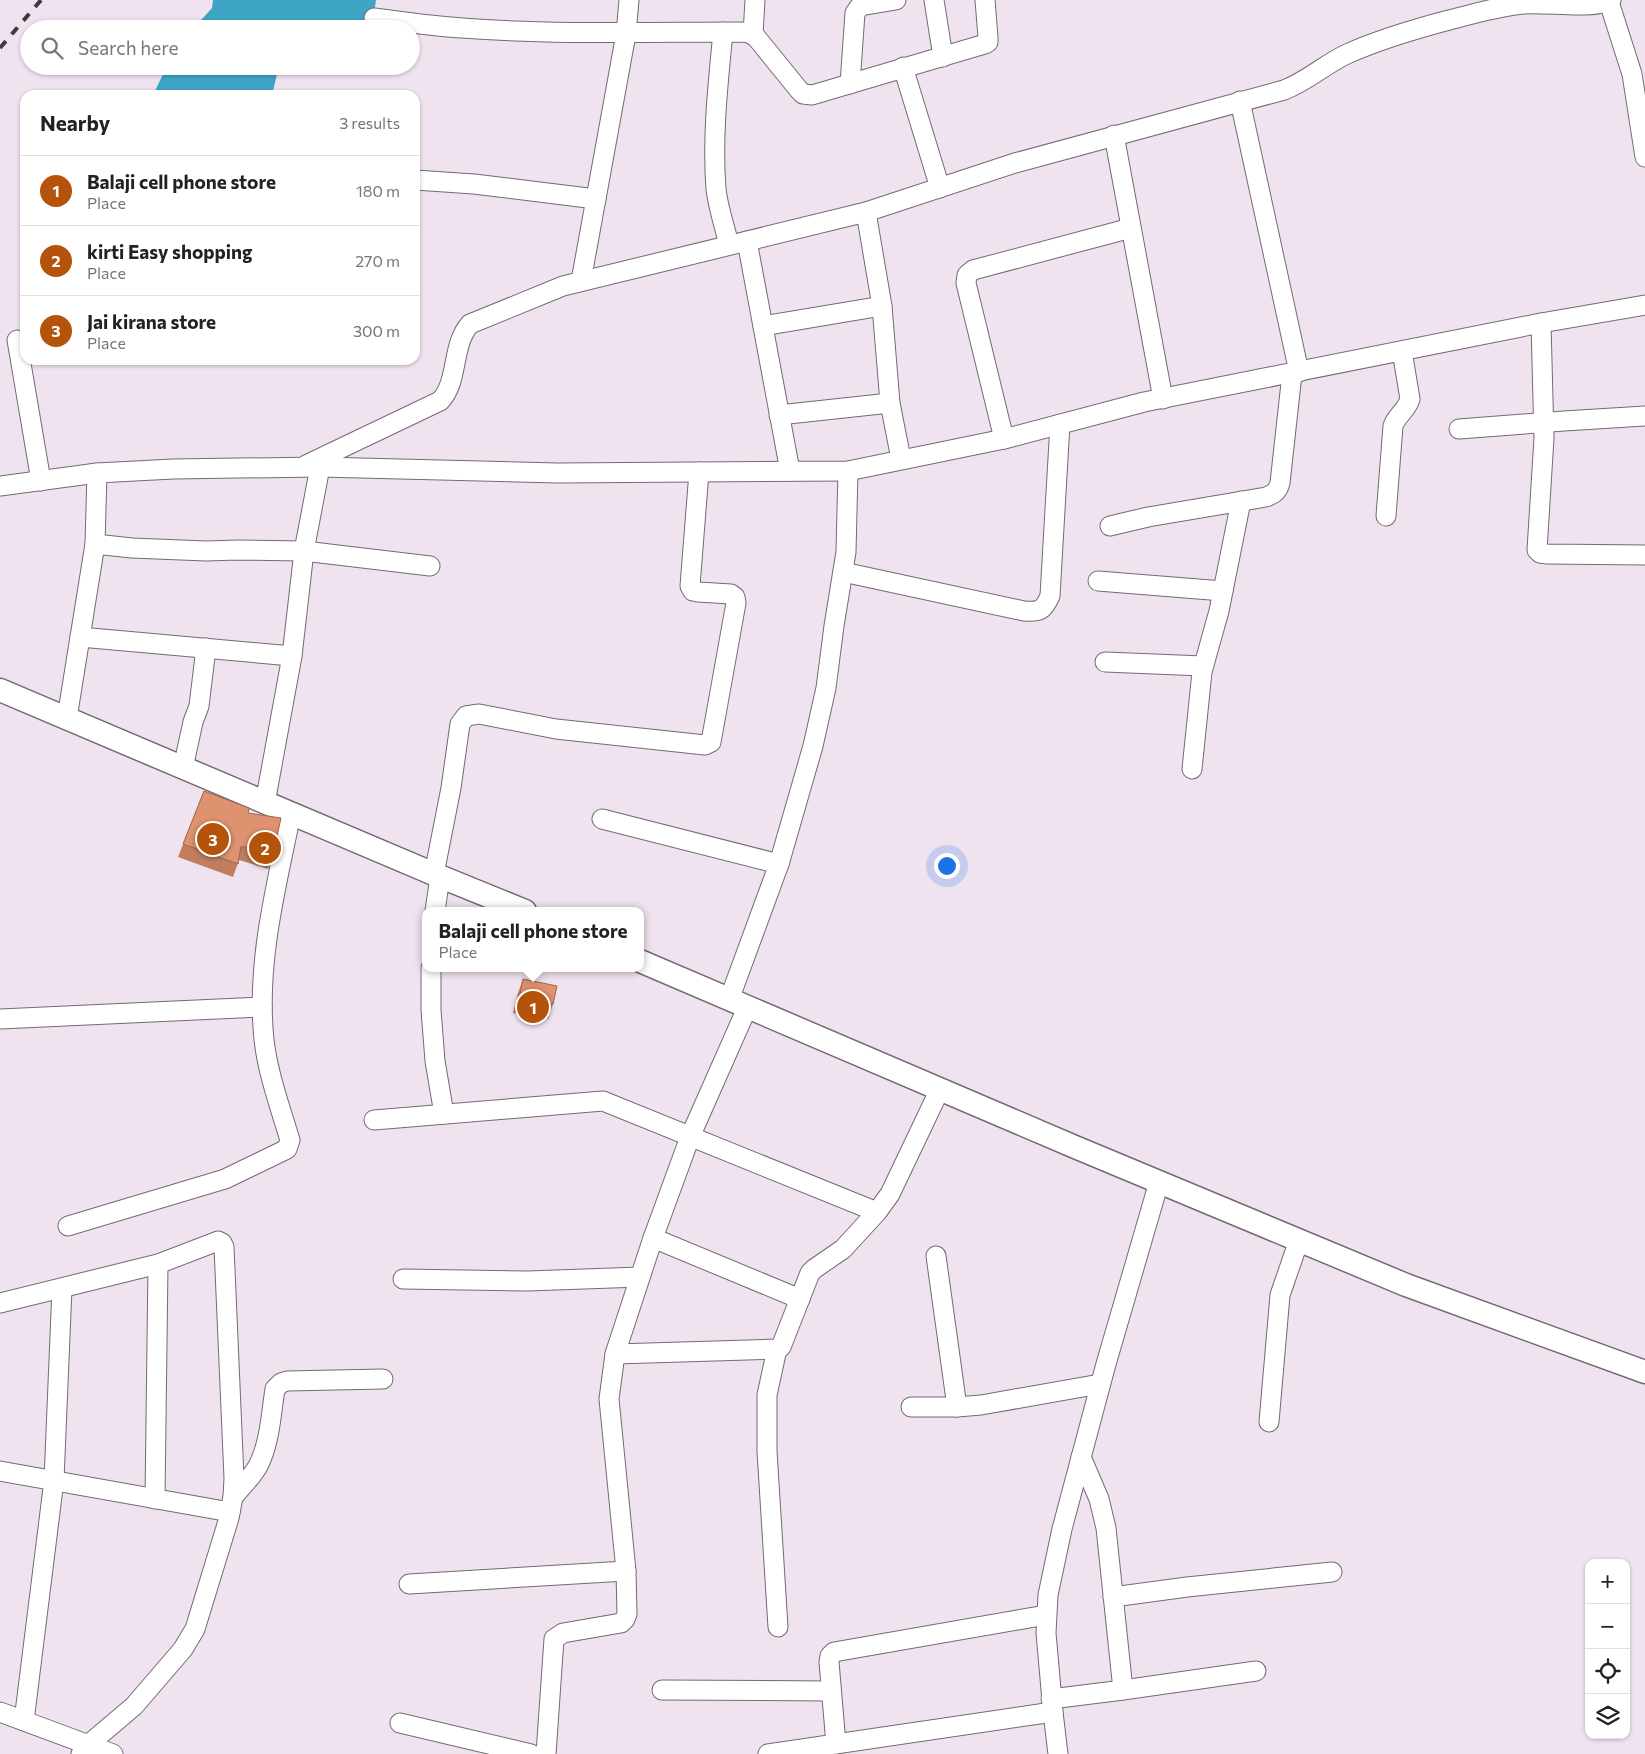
<!DOCTYPE html>
<meta charset="utf-8">
<style>
:root{--surface:#fff;--page:#f6f6f6;--text:#222;--muted:#767676;--line:#e0e0e0;--accent:#b45309}
body{margin:0;font-family:Commissioner,sans-serif;background:var(--page);color:var(--text)}
.controls{position:absolute;right:15px;bottom:15px;display:grid;overflow:hidden;border-radius:10px;box-shadow:0 1px 4px #0004}
.controls button{width:45px;height:45px;display:grid;place-items:center;padding:0;border:0;border-bottom:1px solid var(--line);background:var(--surface);color:var(--text);font:25px sans-serif}
.you{position:absolute;left:946px;top:865px;width:18px;height:18px;margin:-12px;border:4px solid #fff;border-radius:50%;background:#1a73e8;box-shadow:0 0 0 8px #1a73e833}
.badge{display:grid;place-items:center;width:32px;height:32px;border-radius:50%;background:var(--accent);color:#fff;font-size:16px;font-weight:700}
.pin{position:absolute;translate:-50% -50%;border:2px solid #fff;box-shadow:0 1px 5px #0006}
.popup{position:absolute;left:422px;top:907px;width:222px;height:65px;box-sizing:border-box;display:grid;place-content:center;border-radius:10px;background:var(--surface);filter:drop-shadow(0 1px 4px #0005);font-size:16px;white-space:nowrap;color:var(--muted)}
.popup b{font-size:19px;color:var(--text)}
.popup::after{content:'';position:absolute;left:50%;top:100%;margin-left:-10px;border:10px solid transparent;border-top-color:var(--surface)}
.list{margin:0;padding:0;list-style:none}
h2{display:flex;justify-content:space-between;align-items:center;height:65px;margin:0;padding:0 20px;font-size:21px}
h2 small{font-size:16px;font-weight:400;color:var(--muted)}
.list li{display:grid;grid-template-columns:32px 1fr auto;gap:15px;align-items:center;box-sizing:border-box;height:70px;padding:0 20px;border-top:1px solid var(--line)}
.list b{display:block;font-size:19px;white-space:nowrap}
.list p{margin:0;font-size:16px;white-space:nowrap;color:var(--muted)}
.list em{font-size:16px;font-style:normal;color:var(--muted)}
.icon{flex:none;width:28px;height:28px;fill:none;stroke:currentColor;stroke-width:2;stroke-linecap:round;stroke-linejoin:round}
.map{position:relative;flex:none;width:1645px;height:1754px;overflow:hidden}
.search{position:absolute;background:var(--surface);box-shadow:0 1px 4px #0004;left:20px;top:20px;width:400px;height:55px;display:flex;align-items:center;gap:12px;box-sizing:border-box;padding:0 18px;border-radius:28px;color:var(--muted);font-size:19px}
.panel{position:absolute;background:var(--surface);box-shadow:0 1px 4px #0004;left:20px;top:90px;width:400px;height:275px;border-radius:15px}
.map>svg:first-child{display:block}
</style>
<div class="map">
<svg width="1645" height="1754" viewBox="0 0 1645 1754">
<rect width="100%" height="100%" fill="#f0e3f0"/>
<g fill="#3fa5c6">
<path d="M 213,0 L 376,0 L 372,26 L 288,29 L 193,29 L 212,8 Z"/>
<path d="M 167,66 L 279,66 L 272,95 L 153,95 Z"/>
</g>
<g fill="none" stroke-linecap="round" stroke-linejoin="round">
<g stroke="#746975" stroke-width="21">
<g id="minor">
<path d="M 934,0 L 943,57"/>
<path d="M 1609,2 L 1632,74 L 1645,157"/>
<path d="M 374,18 C 403,22 433,26 462,28 C 557,35 652,32 747,32 L 756,37 L 799,90 L 803,94 L 812,95 L 985,44 L 988,42 L 988,37 L 985,0"/>
<path d="M 723,32 C 718,84 712,137 716,189 C 718,208 725,227 729,245"/>
<path d="M 753,34 L 755,0"/>
<path d="M 903,67 L 940,188"/>
<path d="M 850,84 L 855,13 L 860,6 L 896,0"/>
<path d="M 1240,101 L 1299,372"/>
<path d="M 1114,135 L 1163,399"/>
<path d="M 415,180 L 474,184 L 596,199"/>
<path d="M 866,212 L 882,306 L 890,403 L 901,459"/>
<path d="M 747,241 L 790,471"/>
<path d="M 581,281 L 626,34 L 629,0"/>
<path d="M 1541,323 L 1544,438 L 1537,550 L 1540,553 L 1547,554 L 1645,555"/>
<path d="M 763,326 L 882,306"/>
<path d="M 17,340 L 41,481"/>
<path d="M 779,415 L 890,403"/>
<path d="M 1459,429 L 1564,421 L 1645,416"/>
<path d="M 1004,439 L 966,283 L 967,275 L 973,270 L 1131,228"/>
<path d="M 306,465 L 440,401 C 459,382 451,345 470,324 L 563,286 L 866,212 L 1015,163 L 1284,90 C 1308,81 1325,64 1347,54 C 1380,39 1415,29 1449,20 C 1474,14 1498,6 1524,4 C 1547,2 1593,10 1611,0"/>
<path d="M 0,486 L 97,473 L 173,469 L 320,467 L 558,473 L 848,471 L 1004,439 L 1144,402 L 1541,323 L 1645,305"/>
<path d="M 1386,516 L 1393,426 C 1396,416 1407,410 1410,399 L 1402,351"/>
<path d="M 1110,526 L 1148,517 L 1266,497 C 1274,494 1278,491 1280,483 L 1292,374"/>
<path d="M 95,544 L 132,548 L 206,551 L 238,550 L 304,551 L 430,566"/>
<path d="M 843,572 L 1024,611 C 1040,612 1043,611 1050,596 L 1060,424"/>
<path d="M 1098,581 L 1223,591"/>
<path d="M 80,637 L 292,656"/>
<path d="M 1105,662 L 1203,666"/>
<path d="M 67,718 L 95,544 L 97,473"/>
<path d="M 183,768 L 193,722 L 199,706 L 206,648"/>
<path d="M 1192,769 L 1202,672 L 1219,611 L 1241,501"/>
<path d="M 265,803 L 292,656 L 304,551 L 320,467"/>
<path d="M 602,819 L 779,864"/>
<path d="M 434,874 L 451,788 L 460,724 L 466,716 L 479,714 L 556,729 L 705,745 L 711,742 L 736,603 L 735,597 L 731,594 L 698,592 L 693,591 L 690,586 L 699,472"/>
<path d="M 435,911 L 440,877"/>
<path d="M 431,968 L 431,1010 L 435,1061 L 444,1114"/>
<path d="M 729,1000 L 779,864 L 813,746 L 826,688 L 834,626 L 846,552 L 848,471"/>
<path d="M 0,1019 L 262,1007"/>
<path d="M 374,1120 L 603,1101 L 877,1212"/>
<path d="M 68,1226 L 225,1179 L 287,1149 L 290,1140 C 280,1107 268,1074 264,1040 C 256,963 276,888 291,814"/>
<path d="M 653,1238 L 800,1299"/>
<path d="M 936,1256 L 957,1407"/>
<path d="M 403,1279 L 528,1281 L 640,1277"/>
<path d="M 0,1303 L 158,1264 L 218,1241 L 222,1243 L 224,1247 L 234,1478 L 233,1497 L 229,1518 L 195,1629 L 183,1649 L 134,1706 L 88,1745 L 81,1754"/>
<path d="M 777,1349 L 767,1395 L 767,1451 L 778,1627"/>
<path d="M 615,1354 L 777,1349 L 781,1347 L 810,1273 L 814,1269 L 843,1249 L 877,1212 L 890,1194 L 940,1089"/>
<path d="M 911,1407 L 957,1407 L 981,1405 L 1100,1384"/>
<path d="M 1269,1422 L 1280,1295 L 1299,1240"/>
<path d="M 1081,1457 L 1099,1499 L 1106,1528 L 1123,1690"/>
<path d="M 0,1471 L 230,1512"/>
<path d="M 233,1497 C 241,1487 252,1477 258,1466 C 270,1443 271,1414 275,1389 L 281,1383 L 287,1381 L 383,1379"/>
<path d="M 155,1499 L 158,1264"/>
<path d="M 409,1584 L 626,1571"/>
<path d="M 1113,1597 L 1187,1587 L 1332,1572"/>
<path d="M 662,1690 L 831,1691"/>
<path d="M 1051,1699 L 1123,1690 L 1256,1671"/>
<path d="M 0,1712 L 113,1754"/>
<path d="M 24,1721 L 54,1480 L 62,1288"/>
<path d="M 400,1723 L 531,1754"/>
<path d="M 836,1744 L 829,1662 L 830,1656 L 834,1652 L 1046,1615"/>
<path d="M 546,1754 L 554,1639 L 563,1633 L 621,1623 L 625,1619 L 627,1614 L 626,1571 L 609,1399 L 615,1354 L 653,1238 L 690,1137 L 747,1008"/>
<path d="M 768,1754 L 1053,1712"/>
<path d="M 1058,1754 L 1053,1712 L 1046,1633 L 1048,1595 L 1062,1529 L 1106,1364 L 1159,1182"/>
</g>
</g>
<g stroke="#746975" stroke-width="25">
<g id="tertiary">
<path d="M 0,690 L 434,874 L 525,911"/>
<path d="M 640,961 L 1075,1147 L 1406,1285 L 1645,1372"/>
</g>
</g>
<use href="#minor" stroke="#fff" stroke-width="19"/>
<use href="#tertiary" stroke="#fff" stroke-width="22"/>
<path stroke="#3f393f" stroke-width="4" stroke-dasharray="9 9" stroke-linecap="butt" d="M 0,48 L 41,0"/>
</g>
<g fill="#c07e5f">
<path d="M 204,791 L 248,813 L 273,855 L 268,869 L 239,860 L 233,877 L 178,857 Z"/>
<path d="M 523,979 L 553,1004 L 548,1019 L 513,1013 L 518,993 Z"/>
</g>
<g fill="#df926f" stroke="#9c664e">
<path d="M 204,791 L 249,808 L 248,813 L 281,818 L 273,855 L 241,846 L 238,864 L 183,844 Z"/>
<path d="M 523,979 L 557,986 L 553,1004 L 519,998 Z"/>
</g>
</svg>
<div class="controls">
<button>+</button>
<button>−</button>
<button><svg class="icon" aria-label="locate" viewBox="0 0 24 24"><circle cx="12" cy="12" r="6"/><path d="M12 2v4M12 18v4M2 12h4M18 12h4"/></svg></button>
<button><svg class="icon" aria-label="layers" viewBox="0 0 24 24"><path d="M12 4l9 5-9 5-9-5zM3 14l9 5 9-5"/></svg></button>
</div>
<div class="you"></div>
<div class="pin badge" style="left:533px;top:1007px">1</div>
<div class="popup"><b>Balaji cell phone store</b>Place</div>
<div class="pin badge" style="left:265px;top:848px">2</div>
<div class="pin badge" style="left:213px;top:839px">3</div>
<div class="search"><svg class="icon" aria-label="search" viewBox="0 0 24 24"><circle cx="10" cy="10" r="6"/><path d="M15 15l6 6"/></svg>Search here</div>
<section class="panel">
<h2>Nearby<small>3 results</small></h2>
<ul class="list">
<li><span class="badge">1</span><div><b>Balaji cell phone store</b><p>Place</p></div><em>180 m</em></li>
<li><span class="badge">2</span><div><b>kirti Easy shopping</b><p>Place</p></div><em>270 m</em></li>
<li><span class="badge">3</span><div><b>Jai kirana store</b><p>Place</p></div><em>300 m</em></li>
</ul>
</section>
</div>
